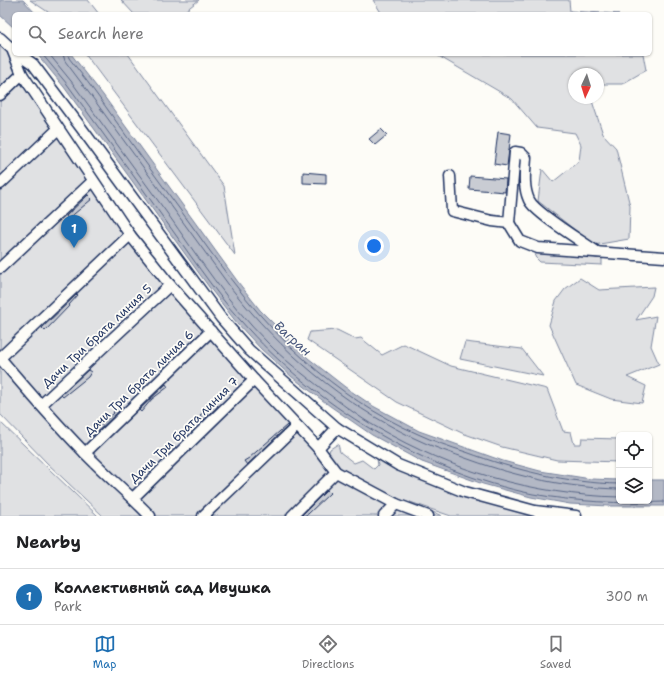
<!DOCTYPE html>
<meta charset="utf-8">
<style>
:root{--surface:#fff;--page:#f2f2f2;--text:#202124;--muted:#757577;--line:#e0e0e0;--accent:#1f6fb2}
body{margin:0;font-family:"Shantell Sans",sans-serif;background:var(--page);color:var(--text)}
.controls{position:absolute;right:12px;bottom:12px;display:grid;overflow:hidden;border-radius:6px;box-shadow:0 1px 3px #0004}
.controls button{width:36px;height:36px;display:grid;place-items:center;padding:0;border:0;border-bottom:1px solid var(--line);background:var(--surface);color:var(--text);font:20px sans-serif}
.compass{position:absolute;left:568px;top:68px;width:36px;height:36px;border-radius:50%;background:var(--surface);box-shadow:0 1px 3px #0004;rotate:184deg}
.you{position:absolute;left:374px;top:246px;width:14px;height:14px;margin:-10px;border:3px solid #fff;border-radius:50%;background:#1a73e8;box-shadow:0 0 0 6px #1a73e833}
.badge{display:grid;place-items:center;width:26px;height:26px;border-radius:50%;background:var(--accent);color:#fff;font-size:13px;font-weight:700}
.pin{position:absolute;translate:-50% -33px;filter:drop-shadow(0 1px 2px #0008)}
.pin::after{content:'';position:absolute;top:21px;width:14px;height:12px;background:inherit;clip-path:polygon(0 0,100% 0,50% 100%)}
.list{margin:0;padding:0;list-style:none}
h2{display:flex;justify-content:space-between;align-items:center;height:52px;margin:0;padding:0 16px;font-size:17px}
h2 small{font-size:13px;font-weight:400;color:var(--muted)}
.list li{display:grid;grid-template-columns:26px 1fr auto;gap:12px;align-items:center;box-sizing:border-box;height:56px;padding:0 16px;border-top:1px solid var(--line)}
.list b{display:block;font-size:15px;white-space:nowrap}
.list p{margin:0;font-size:13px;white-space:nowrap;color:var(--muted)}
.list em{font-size:13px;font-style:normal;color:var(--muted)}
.icon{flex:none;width:22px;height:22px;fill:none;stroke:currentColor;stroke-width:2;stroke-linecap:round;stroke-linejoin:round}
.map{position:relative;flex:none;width:664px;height:516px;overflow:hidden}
.search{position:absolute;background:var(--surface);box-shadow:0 1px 3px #0004;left:12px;right:12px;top:12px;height:44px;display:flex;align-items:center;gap:10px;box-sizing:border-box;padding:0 14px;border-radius:6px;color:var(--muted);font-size:15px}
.sheet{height:108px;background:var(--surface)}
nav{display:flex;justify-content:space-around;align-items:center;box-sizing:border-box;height:56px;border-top:1px solid var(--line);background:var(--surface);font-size:11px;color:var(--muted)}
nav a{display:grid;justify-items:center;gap:2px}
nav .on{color:var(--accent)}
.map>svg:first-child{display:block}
</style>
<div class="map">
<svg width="664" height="516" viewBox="0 0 664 516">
<rect width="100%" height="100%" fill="#fdfcf7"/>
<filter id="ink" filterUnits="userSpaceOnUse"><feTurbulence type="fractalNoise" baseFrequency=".025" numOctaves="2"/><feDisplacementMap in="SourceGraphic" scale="8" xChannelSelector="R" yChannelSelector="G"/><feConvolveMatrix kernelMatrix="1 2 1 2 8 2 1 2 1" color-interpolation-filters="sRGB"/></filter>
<g filter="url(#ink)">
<g fill="#e0e1e3" stroke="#7e88a0">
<path d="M 30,0 L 88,0 L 99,14 L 51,14 Z"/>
<path d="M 121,0 L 199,0 L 181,14 L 134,14 Z"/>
<path d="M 373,0 L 569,0 L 570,11 L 619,14 L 382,14 Z"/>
<path d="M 0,36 L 95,180 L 201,316 L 259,382 L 329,452 L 330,449 L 338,444 L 340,452 L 354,463 L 362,460 L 374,469 L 378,465 L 377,459 L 381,457 L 535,512 L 535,516 L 451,516 L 410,502 L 442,516 L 103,516 L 47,463 L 0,414 Z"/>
<path d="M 85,54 L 128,54 L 224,186 L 235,255 Z"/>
<path d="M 435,54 L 643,54 L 646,70 L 622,84 L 598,84 L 598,74 L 574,74 L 574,98 L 592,98 L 593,104 L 603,134 L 616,148 L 630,206 L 629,239 L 594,245 L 538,201 L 542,169 L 553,182 L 579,161 L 581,145 L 575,133 L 537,128 L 512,99 Z"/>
<path d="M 537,251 L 602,256 L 602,265 L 540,262 L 535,257 Z"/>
<path d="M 580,278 L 599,290 L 654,287 L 652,296 L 636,320 L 656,316 L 651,346 L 659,364 L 627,377 L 646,386 L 642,403 L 611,399 L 576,385 L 549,325 L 556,301 L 565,289 Z"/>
<path d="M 337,330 L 355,339 L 361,338 L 382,355 L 404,344 L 451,366 L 547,389 L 563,431 L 571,432 L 574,444 L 581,444 L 582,438 L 619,439 L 619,462 L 557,460 L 502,447 L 462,433 L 397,402 L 307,340 L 310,332 Z"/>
<path d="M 465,342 L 522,349 L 543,376 L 460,359 Z"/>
<path d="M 0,422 L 98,516 L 0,516 Z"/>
</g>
<g fill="#b3b8c5" stroke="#76819c">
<path d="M 0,0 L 23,0 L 36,14 L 14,14 L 14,28 L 0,15 Z"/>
<path d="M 37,54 L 71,54 L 103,95 L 238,282 L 260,310 L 308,358 L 345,387 L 373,406 L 419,431 L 503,461 L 540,471 L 591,479 L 619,480 L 619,501 L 649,501 L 649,480 L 664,480 L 664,506 L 609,506 L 570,504 L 531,497 L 483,484 L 422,462 L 372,435 L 330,406 L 292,377 L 261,349 L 237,323 L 209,287 L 64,87 Z"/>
</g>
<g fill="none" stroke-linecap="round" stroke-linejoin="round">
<g stroke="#586687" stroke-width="1">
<path d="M 42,54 L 67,84 C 99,128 131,172 162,216 C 188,251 212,289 241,321 C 314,405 424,472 533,494 C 576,502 620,504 664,502"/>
<path d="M 49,54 L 71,81 C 103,125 135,169 167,213 C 198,257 228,303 267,342 C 283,359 303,374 322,389 C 340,402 358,417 378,428 C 452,471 533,495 619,497"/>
<path d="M 63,54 L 65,61 L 95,101 L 231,288 C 281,351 341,403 414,438 C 432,447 452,453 471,460 C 518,477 568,488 619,489"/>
<path d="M 68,54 L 69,58 C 94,89 117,123 140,155 C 157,179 175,202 192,226 C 226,274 260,321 305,360 C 338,390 377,416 418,434 C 433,441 450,447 466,452 C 515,470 566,483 619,484"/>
</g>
</g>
<g fill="#c9ccd3" stroke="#1b2f5e">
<path d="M 381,129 L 387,135 L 375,145 L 369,139 Z"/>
<path d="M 498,132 L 511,134 L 507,166 L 494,164 Z"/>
<path d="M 303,172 L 326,174 L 326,184 L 303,183 Z"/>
<path d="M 470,176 L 506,179 L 505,192 L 469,189 Z"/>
<path d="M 88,195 L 92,199 L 68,219 L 66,216 Z"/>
<path d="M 77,294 L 78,295 L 69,305 L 70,305 L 45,331 L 42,328 Z"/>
<path d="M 88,370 L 91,372 L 88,377 L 63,397 L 61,395 Z"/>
<path d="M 166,384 L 168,387 L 152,399 L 141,412 L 139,410 Z"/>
<path d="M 215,402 L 218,406 L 204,420 L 200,415 Z"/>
<path d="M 117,408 L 120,410 L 93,436 L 91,434 L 114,413 L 113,412 Z"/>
<path d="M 287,425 L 288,426 L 247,465 L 244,461 L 249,458 Z"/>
<path d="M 327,490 L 330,493 L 308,514 L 303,516 L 302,515 Z"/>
</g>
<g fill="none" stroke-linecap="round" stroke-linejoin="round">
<g stroke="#1b2f5e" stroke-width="13">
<g id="minor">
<path d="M 0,38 L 12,49 L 22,74 L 130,235 L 170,285 L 254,380 L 318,448 L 336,472 L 396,504 L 428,516"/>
<path d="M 19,54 L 33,64 L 82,129 L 221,318 L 249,350 L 337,428 L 398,465 L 465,492 L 535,511 L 576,516"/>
<path d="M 0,95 L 22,74"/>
<path d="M 450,176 L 452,211 L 492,221 L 509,223 L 520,241 L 538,248 L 664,257"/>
<path d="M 0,184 L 58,129"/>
<path d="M 509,223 L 515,152 L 521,153 L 526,158 C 525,172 523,187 529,200 C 535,213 583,242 597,252"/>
<path d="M 0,268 L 93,181"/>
<path d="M 0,358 C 27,390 55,422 84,452 C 105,474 129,494 150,516"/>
<path d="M 0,358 L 130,235"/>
<path d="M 41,405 L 170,285"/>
<path d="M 318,448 L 337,428"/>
<path d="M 85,453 L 211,331"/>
<path d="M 133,498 L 254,380"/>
<path d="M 203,516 L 297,426"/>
<path d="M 292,516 L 336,472"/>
<path d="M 384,516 L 396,504"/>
</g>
</g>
<use href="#minor" stroke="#fdfcf7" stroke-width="10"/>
</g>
</g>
<g text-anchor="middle" stroke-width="3.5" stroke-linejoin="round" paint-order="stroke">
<g font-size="12" fill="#1b2f5e" stroke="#fdfcf7">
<text transform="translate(97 336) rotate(-43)" y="4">Дачи Три брата линия 5</text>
<text transform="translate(139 383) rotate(-44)" y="4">Дачи Три брата линия 6</text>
<text transform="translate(184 430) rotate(-44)" y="4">Дачи Три брата линия 7</text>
</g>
<g font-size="13" font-style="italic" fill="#49587d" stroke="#fdfcf7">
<text transform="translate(293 338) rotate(42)" y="5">Вагран</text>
</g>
</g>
</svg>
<div class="controls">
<button><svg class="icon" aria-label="locate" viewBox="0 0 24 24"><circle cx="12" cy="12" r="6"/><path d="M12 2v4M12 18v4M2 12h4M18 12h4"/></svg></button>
<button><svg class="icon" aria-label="layers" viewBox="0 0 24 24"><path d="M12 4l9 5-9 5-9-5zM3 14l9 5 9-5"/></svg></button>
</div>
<svg class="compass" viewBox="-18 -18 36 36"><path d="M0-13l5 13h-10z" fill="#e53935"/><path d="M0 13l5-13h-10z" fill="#757577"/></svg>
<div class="you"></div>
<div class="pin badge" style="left:74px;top:248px">1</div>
<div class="search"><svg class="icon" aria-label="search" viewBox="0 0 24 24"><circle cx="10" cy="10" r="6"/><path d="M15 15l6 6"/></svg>Search here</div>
</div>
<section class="sheet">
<h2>Nearby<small></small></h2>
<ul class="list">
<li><span class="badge">1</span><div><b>Коллективный сад Ивушка</b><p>Park</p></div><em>300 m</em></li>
</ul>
</section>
<nav>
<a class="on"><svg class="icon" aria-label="map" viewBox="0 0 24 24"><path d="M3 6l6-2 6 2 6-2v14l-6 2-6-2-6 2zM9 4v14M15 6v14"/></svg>Map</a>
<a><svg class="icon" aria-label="directions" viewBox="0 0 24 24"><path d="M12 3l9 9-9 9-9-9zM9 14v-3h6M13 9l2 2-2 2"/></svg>Directions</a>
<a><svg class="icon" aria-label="saved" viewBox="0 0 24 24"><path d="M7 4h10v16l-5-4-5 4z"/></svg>Saved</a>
</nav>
